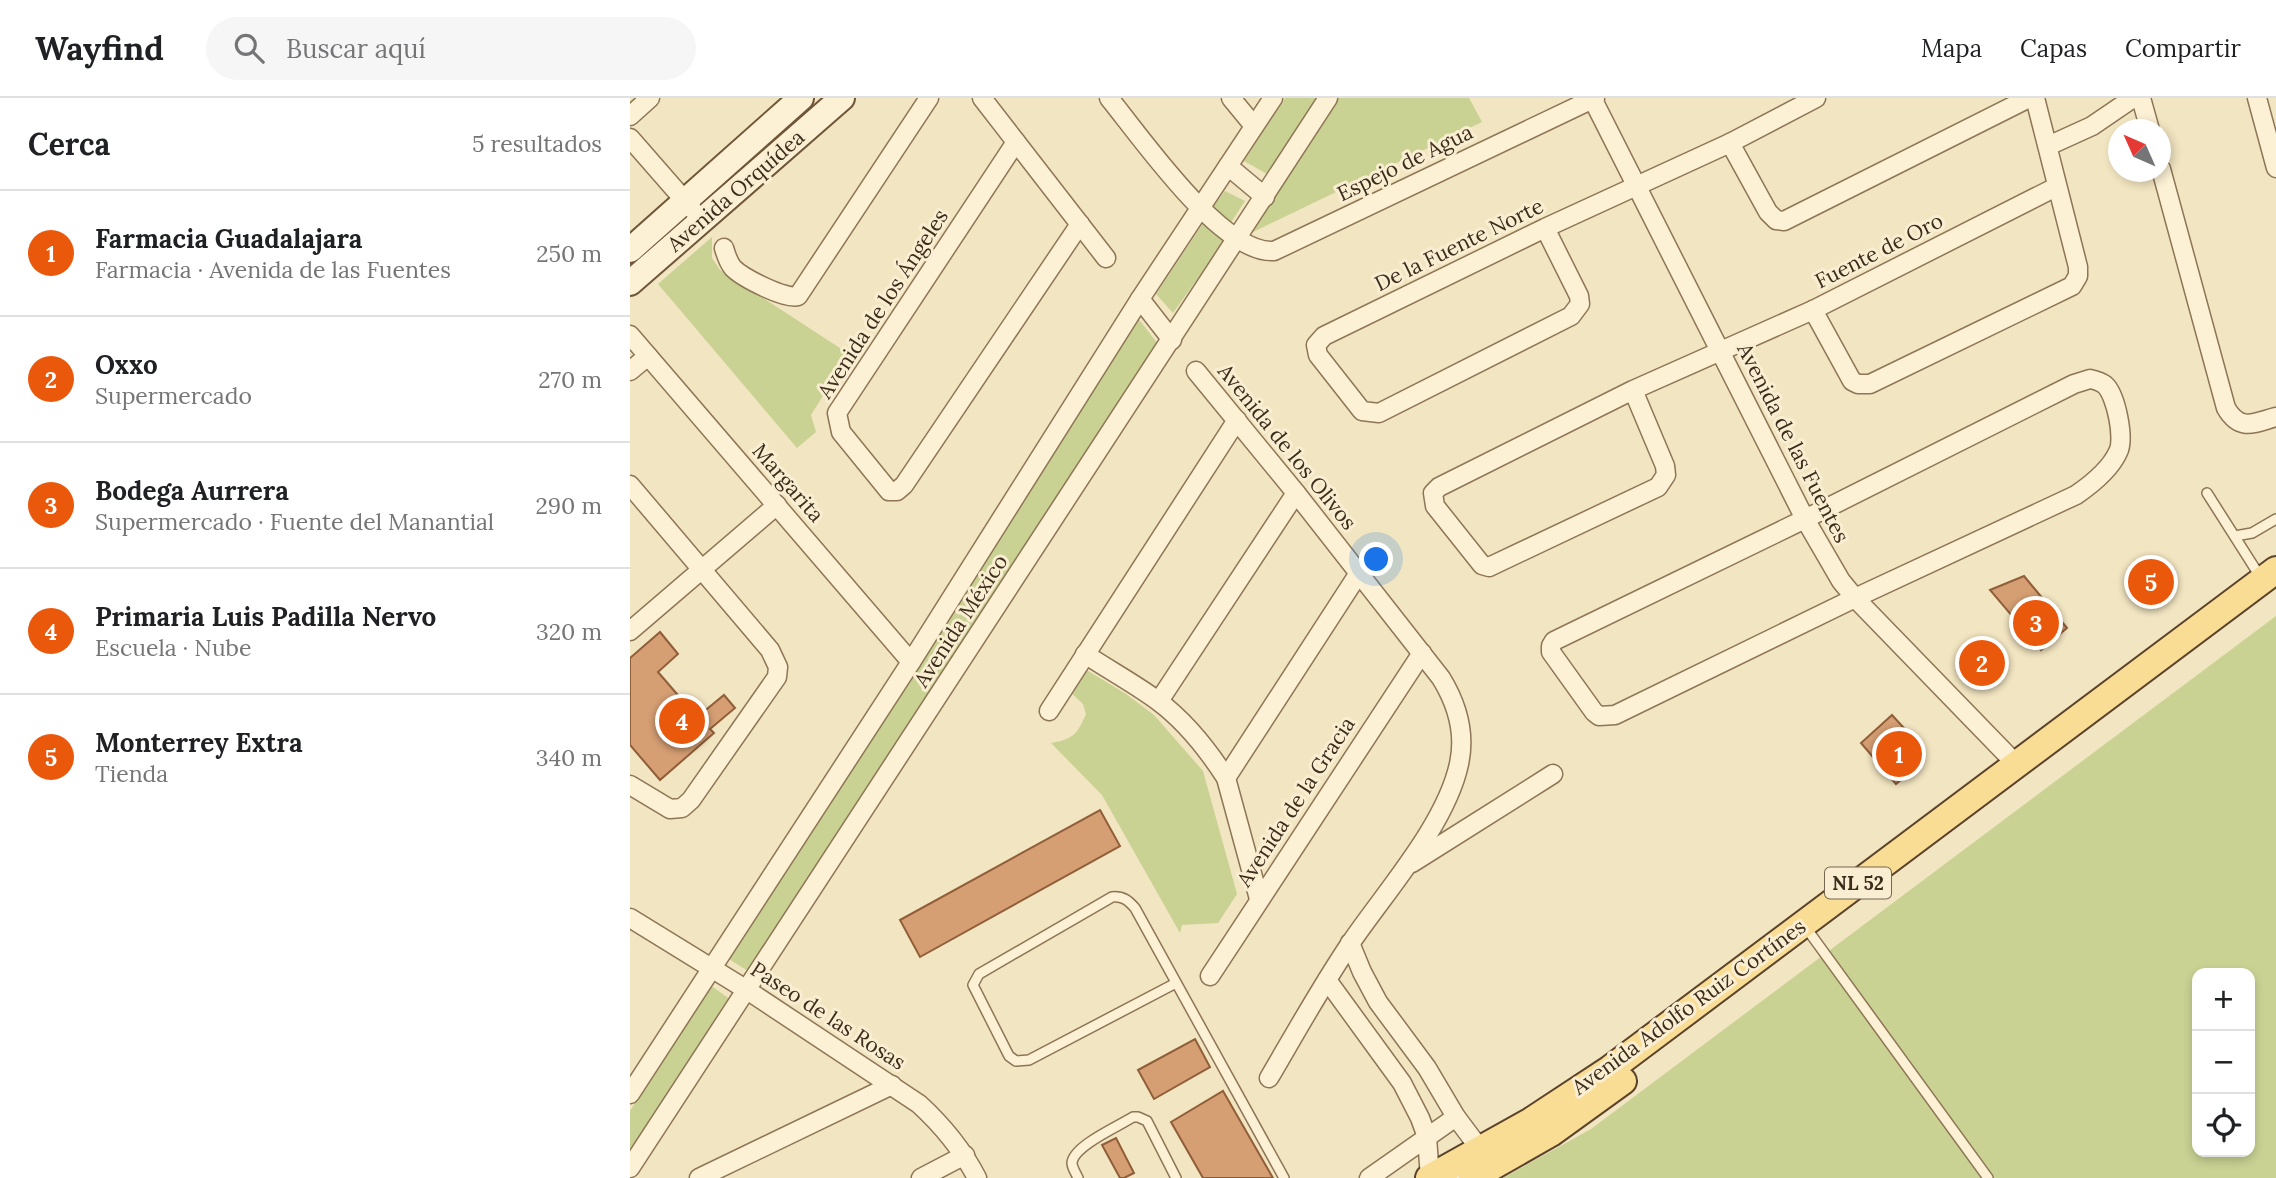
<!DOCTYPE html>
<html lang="es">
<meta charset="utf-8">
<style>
:root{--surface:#fff;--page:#f6f6f6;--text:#202124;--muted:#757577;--line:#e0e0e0;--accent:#ea580c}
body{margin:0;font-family:Lora,serif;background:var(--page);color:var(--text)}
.controls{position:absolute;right:21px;bottom:21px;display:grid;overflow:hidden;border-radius:14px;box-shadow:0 4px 10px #0003}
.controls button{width:63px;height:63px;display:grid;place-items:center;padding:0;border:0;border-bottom:2px solid var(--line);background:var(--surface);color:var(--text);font:35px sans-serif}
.compass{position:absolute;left:1478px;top:21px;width:63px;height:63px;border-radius:50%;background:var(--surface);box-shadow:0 4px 10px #0003;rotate:315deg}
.you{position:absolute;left:747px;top:462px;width:24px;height:24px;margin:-18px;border:5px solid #fff;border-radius:50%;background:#1a73e8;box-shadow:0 0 0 10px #1a73e833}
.badge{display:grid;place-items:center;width:46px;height:46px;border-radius:50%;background:var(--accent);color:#fff;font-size:23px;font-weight:700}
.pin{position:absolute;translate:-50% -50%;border:4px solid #fff;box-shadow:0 2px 7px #0006}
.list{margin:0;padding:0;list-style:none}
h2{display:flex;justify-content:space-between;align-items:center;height:91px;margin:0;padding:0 28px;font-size:30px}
h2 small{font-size:23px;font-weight:400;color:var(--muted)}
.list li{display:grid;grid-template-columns:46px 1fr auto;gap:21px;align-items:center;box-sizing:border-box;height:126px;padding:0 28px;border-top:2px solid var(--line)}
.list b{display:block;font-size:26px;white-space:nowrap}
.list p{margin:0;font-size:23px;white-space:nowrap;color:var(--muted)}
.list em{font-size:23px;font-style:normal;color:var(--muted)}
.icon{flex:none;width:38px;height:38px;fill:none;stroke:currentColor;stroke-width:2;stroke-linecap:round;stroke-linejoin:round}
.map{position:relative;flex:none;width:1646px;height:1080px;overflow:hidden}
header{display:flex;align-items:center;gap:42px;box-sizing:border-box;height:98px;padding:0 35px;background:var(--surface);border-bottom:2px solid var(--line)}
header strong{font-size:33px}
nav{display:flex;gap:38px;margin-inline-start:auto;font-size:24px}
.search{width:490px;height:63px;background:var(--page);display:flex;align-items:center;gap:18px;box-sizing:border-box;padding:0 24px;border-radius:38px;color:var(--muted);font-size:26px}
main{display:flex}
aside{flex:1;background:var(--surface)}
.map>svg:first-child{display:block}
</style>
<header>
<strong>Wayfind</strong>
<div class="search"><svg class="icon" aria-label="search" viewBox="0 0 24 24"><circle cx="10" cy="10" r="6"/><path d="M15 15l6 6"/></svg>Buscar aquí</div>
<nav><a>Mapa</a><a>Capas</a><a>Compartir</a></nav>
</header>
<main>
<aside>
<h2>Cerca<small>5 resultados</small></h2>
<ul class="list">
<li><span class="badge">1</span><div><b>Farmacia Guadalajara</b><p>Farmacia · Avenida de las Fuentes</p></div><em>250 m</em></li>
<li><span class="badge">2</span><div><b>Oxxo</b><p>Supermercado</p></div><em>270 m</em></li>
<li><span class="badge">3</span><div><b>Bodega Aurrera</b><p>Supermercado · Fuente del Manantial</p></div><em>290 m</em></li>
<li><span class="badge">4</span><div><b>Primaria Luis Padilla Nervo</b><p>Escuela · Nube</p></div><em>320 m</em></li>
<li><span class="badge">5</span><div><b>Monterrey Extra</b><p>Tienda</p></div><em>340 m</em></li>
</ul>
</aside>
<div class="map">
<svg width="1646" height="1080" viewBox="0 0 1646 1080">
<rect width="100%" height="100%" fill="#f2e5c1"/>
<g fill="#c9d293" fill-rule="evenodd">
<path d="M 655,0 L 686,0 L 637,76 L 614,63 Z"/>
<path d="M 707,0 L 839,0 L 852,24 L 623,134 Z"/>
<path d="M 595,93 L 615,103 L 600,126 L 583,109 Z"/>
<path d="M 576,121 L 595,142 L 543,215 L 526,196 Z"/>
<path d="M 82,139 L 82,160 L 90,172 L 219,256 L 181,317 L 186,334 L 167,350 L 28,186 Z"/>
<path d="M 507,219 L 528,246 L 123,876 L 97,860 Z"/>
<path d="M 1646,518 L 1646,1080 L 873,1080 L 961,1031 ZM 1567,875 L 1620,875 L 1620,1054 L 1567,1054 Z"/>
<path d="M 450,568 L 496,596 L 524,617 L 573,673 L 607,796 L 588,825 L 552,827 L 550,835 L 472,697 L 421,645 C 443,641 447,637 456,616 L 453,606 L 439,593 Z"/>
<path d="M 80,887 L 104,904 L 0,1064 L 0,1013 Z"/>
</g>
<g fill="#d59e73" stroke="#905e39" stroke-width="2">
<path d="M 1394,478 L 1437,530 L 1411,552 L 1360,492 Z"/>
<path d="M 30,534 L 48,556 L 28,574 L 65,617 L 70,612 L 72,615 L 94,597 L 105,610 L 80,631 L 84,635 L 30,682 L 0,647 L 0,560 Z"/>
<path d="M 1358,542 L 1377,563 L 1346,588 L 1328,566 Z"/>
<path d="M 1262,617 L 1294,652 L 1291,664 L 1266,686 L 1231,645 Z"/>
<path d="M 470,712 L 490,748 L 290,859 L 270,822 Z"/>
<path d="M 565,941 L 580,969 L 524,1001 L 508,972 Z"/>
<path d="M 593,993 L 643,1080 L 573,1080 L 541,1024 Z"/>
<path d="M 486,1040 L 504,1075 L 494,1080 L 490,1080 L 472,1047 Z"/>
</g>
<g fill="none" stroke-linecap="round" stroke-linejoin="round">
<g stroke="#8e7556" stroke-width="12">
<g id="lane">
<path d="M 1577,395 L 1631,480"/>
<path d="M 1605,438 L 1622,435 L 1646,421"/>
<path d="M 1174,827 L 1358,1080"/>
<path d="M 546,885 L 399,962 L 386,963 L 379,958 L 343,887 L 349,876 L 482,799 C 493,798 498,802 505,810 L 654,1080"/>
<path d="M 448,1080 C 446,1075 442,1070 442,1065 C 443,1048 489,1028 503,1019 L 508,1019 L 517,1023 L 546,1080"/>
</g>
</g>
<g stroke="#8e7556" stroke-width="21">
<g id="street">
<path d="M 352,0 L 476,160"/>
<path d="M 479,0 C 511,39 592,157 644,153 L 965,0"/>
<path d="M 601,0 L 624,28"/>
<path d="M 962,0 L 1175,421 L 1211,483 L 1225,500 L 1387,667"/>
<path d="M 1511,0 L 1520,32"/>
<path d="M 1627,0 L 1646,70"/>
<path d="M 0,18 L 20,0"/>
<path d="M 0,40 L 62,111"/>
<path d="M 386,44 L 207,315 L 211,334 L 259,393 L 267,393 L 274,387 L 450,126"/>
<path d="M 1100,45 L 1138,114 L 1146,122 L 1154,123 L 1399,0"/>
<path d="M 1418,48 L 1462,28 L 1503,0"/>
<path d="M 598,68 L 635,99"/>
<path d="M 1531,71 L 1596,310 C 1610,334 1624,325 1646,319"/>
<path d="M 915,130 L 949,198 L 950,206 L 941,218 L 749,315 L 732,313 L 688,257 L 686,247 L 694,238 L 915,130 L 1100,45 L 1186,0"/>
<path d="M 94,150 C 96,157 98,164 103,170 C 113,180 156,202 168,198 L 299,0"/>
<path d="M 510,201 L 542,242"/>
<path d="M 1183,212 L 1222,283 L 1228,286 L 1240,286 L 1442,188 L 1448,178 L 1448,169 L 1405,0"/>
<path d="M 0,237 L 281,564"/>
<path d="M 0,273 L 18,258"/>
<path d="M 566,273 L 666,395 L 811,580 C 827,606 836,634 829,666 C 816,726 757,792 722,843 C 692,887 666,934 639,980"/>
<path d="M 1460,281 C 1465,282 1470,283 1475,287 C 1486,297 1495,341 1488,354 C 1480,372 1462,386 1446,397 L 1225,500 L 985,617 L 969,618 L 964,614 L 921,554 L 921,548 L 924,543 L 1175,421 L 1444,286 Z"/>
<path d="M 1003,292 L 1035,368 L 1036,377 L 1028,389 L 859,469 L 852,467 L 805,408 L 803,395 L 809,389 L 1003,292 L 1183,212 L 1426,89"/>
<path d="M 0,387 L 140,552 L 148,569 L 147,579 L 61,702 L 52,710 L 40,711 L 0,687"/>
<path d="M 0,533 L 147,407"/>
<path d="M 455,556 C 479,572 505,586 528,603 C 555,623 578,652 596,680 L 629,801"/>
<path d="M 529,603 L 666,395"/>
<path d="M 419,613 L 607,322"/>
<path d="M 596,680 L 729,475"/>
<path d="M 782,765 L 923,676"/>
<path d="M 0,820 L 117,892 L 289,1006 C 313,1028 332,1051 347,1080"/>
<path d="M 720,845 L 732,874 L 748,904 L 797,970 L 826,1019 L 856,1059 L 855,1064 L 826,1080"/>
<path d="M 580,878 L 792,555"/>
<path d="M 697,882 L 772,985 L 790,1020 L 797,1039 L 800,1080"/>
<path d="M 0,996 L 281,564 L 510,201 L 643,0"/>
<path d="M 0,1070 L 698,0"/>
<path d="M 69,1080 L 262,987"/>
<path d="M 291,1080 L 335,1057"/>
<path d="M 739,1080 L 826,1019"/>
</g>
</g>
<g stroke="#705639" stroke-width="28">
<g id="secondary">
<path d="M 0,152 L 171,0"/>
<path d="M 0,185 L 212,0"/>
</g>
</g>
<g stroke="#5b432b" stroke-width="30">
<g id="primary">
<path d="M 799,1080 L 901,1023 L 980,971 L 1646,472"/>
<path d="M 842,1080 L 921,1035 L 993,983"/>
</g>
</g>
<use href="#lane" stroke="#fcf1d5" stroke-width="9"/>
<use href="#street" stroke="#fcf1d5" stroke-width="18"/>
<use href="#secondary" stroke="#fcf1d5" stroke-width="24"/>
<use href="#primary" stroke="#fadd95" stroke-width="26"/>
</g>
<g text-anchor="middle" stroke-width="6" stroke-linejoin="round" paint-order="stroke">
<rect fill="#f9eed1" stroke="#756652" stroke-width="2" x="1195" y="769.5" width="66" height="31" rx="5"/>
<g font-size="19" font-weight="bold" fill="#3c2c1c">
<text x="1228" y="792">NL 52</text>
</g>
<g font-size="21" fill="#3c2c1c" stroke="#f9eed1">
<text transform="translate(775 65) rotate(-26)" y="7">Espejo de Agua</text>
<text transform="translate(106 93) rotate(-41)" y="7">Avenida Orquídea</text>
<text transform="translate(829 147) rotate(-26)" y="7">De la Fuente Norte</text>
<text transform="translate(1249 153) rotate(-27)" y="7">Fuente de Oro</text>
<text transform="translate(253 206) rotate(-57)" y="7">Avenida de los Ángeles</text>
<text transform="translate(1163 345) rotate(63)" y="7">Avenida de las Fuentes</text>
<text transform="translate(657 349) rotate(51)" y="7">Avenida de los Olivos</text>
<text transform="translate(158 385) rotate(49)" y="7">Margarita</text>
<text transform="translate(331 523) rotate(-57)" y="7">Avenida México</text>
<text transform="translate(666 704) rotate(-57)" y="7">Avenida de la Gracia</text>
<text transform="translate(1059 909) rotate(-36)" y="7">Avenida Adolfo Ruiz Cortínes</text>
<text transform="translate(198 918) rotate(33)" y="7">Paseo de las Rosas</text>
</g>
</g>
</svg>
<div class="controls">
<button>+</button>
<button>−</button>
<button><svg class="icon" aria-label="locate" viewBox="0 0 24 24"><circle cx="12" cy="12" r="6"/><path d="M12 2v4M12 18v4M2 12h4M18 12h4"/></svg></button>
</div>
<svg class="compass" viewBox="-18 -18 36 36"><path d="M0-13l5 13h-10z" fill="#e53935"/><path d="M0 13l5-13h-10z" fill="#757577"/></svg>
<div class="you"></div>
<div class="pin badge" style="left:1269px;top:656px">1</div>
<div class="pin badge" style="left:1352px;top:565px">2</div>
<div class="pin badge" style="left:1406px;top:525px">3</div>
<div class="pin badge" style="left:52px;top:623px">4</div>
<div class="pin badge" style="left:1521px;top:484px">5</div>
</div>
</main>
